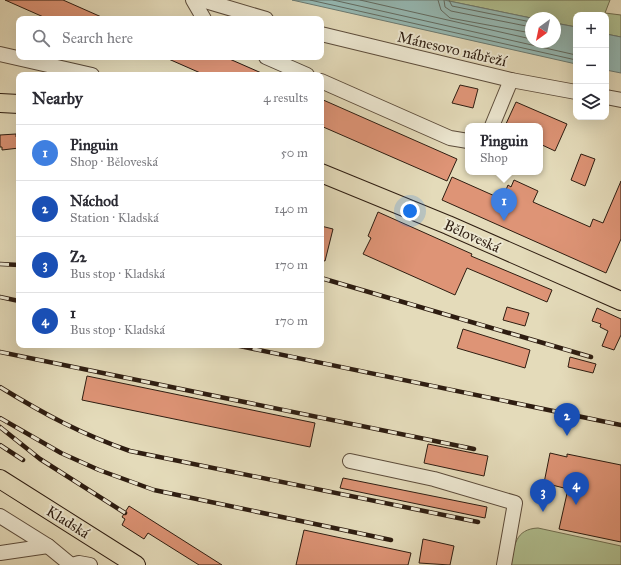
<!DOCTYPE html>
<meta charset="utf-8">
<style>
:root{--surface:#fff;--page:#f2f2f3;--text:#2b2b33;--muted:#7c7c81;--line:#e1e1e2;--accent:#b45309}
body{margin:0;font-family:"IM FELL Great Primer",serif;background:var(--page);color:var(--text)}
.controls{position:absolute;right:12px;top:12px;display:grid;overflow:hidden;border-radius:8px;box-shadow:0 4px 16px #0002}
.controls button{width:36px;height:36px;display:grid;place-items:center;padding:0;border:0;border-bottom:1px solid var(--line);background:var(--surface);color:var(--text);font:20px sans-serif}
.compass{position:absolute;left:525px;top:12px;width:36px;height:36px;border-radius:50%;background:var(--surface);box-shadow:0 4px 16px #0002;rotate:213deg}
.you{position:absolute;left:410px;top:211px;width:14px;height:14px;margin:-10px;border:3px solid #fff;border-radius:50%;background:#1a73e8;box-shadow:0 0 0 6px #1a73e833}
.badge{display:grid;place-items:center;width:26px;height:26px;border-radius:50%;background:var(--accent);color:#fff;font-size:13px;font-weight:700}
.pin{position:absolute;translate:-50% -33px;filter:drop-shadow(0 1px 2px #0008)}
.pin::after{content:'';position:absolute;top:21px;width:14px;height:12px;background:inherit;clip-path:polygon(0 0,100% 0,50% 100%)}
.popup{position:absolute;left:465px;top:123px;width:78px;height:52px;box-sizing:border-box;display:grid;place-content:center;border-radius:8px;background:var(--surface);filter:drop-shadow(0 1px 3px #0005);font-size:13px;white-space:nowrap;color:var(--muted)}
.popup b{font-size:15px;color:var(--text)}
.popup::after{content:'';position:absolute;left:50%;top:100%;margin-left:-8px;border:8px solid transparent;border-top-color:var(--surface)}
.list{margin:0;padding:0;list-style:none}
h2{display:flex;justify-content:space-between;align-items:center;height:52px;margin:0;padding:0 16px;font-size:17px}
h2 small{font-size:13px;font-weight:400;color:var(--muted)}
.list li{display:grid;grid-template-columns:26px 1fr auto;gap:12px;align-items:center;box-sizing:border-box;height:56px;padding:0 16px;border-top:1px solid var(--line)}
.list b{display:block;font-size:15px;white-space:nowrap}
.list p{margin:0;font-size:13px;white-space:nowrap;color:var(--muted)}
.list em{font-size:13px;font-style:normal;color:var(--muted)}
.icon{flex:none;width:22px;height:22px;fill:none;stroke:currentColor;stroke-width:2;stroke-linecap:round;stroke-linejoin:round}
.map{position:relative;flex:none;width:621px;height:565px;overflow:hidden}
.search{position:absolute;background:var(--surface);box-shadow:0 4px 16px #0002;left:16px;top:16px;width:308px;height:44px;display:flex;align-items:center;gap:10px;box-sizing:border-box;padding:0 14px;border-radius:8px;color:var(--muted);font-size:15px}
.panel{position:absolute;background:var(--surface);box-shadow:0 4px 16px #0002;left:16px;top:72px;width:308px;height:276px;border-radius:8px}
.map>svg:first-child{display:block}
</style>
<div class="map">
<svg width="621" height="565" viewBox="0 0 621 565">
<rect width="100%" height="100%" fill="#e4dbba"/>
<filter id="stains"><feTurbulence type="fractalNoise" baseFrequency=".005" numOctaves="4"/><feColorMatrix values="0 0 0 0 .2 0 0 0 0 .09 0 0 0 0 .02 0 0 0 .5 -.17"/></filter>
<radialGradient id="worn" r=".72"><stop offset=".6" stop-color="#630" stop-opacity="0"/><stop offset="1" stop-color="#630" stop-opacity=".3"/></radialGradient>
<g fill="#b1c192" stroke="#706f52">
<path d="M 444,0 L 610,0 L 605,13 L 621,15 L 621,37 L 606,34 L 606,15 L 576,15 L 576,27 L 555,23 L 555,18 L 531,18 Z"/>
<path d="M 538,528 L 621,546 L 621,565 L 511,565 C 514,546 515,529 538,528 Z"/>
</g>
<g fill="#96bab5" stroke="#6c7b73">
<path d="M 292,0 L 444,0 L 531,18 L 531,42 L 555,42 L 555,23 L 576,27 L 576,64 Z"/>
<path d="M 606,34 L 621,37 L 621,73 L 606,70 Z"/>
</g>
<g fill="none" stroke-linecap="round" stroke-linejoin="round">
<g stroke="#626c63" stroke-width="1">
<path d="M 310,0 L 576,60"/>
<path d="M 333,0 L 576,55"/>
<path d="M 360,0 L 531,39"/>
<path d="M 438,0 L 441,10 L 450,18 L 531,33"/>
<path d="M 444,0 L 445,7 L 451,11 L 531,27"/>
<path d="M 449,0 L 452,6 L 531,22"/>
</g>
</g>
<g fill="#de9476" stroke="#2e1d11">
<path d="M 5,0 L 63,0 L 106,19 L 48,19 Z"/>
<path d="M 164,57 L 225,57 L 266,75 L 205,75 Z"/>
<path d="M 460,85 L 478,89 L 473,108 L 452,103 Z"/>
<path d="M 321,99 L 457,159 L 447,181 L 321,126 Z"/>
<path d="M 516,102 L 567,124 L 555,151 L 540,144 L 540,126 L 505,126 Z"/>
<path d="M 16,134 L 16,137 L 19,136 L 19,148 L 2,150 L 2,147 L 0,147 L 0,135 Z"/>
<path d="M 581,154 L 595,159 L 585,186 L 571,180 Z"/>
<path d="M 452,177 L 497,197 L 498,195 L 503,197 L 508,185 L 511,187 L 514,180 L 538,191 L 533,202 L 590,227 L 593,219 L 603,223 L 621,181 L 621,239 L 606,273 L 442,200 Z"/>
<path d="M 378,212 L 472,254 L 471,256 L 552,290 L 547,302 L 467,268 L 455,295 L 363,254 L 371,238 L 368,236 Z"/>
<path d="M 321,226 L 333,229 L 325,261 L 321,260 Z"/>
<path d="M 507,307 L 529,313 L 525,326 L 503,320 Z"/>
<path d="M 597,308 L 621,319 L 621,335 L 614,350 L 602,346 L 608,331 L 600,327 L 601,324 L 592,321 Z"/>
<path d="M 463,329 L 530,350 L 525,368 L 457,348 Z"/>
<path d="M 570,357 L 596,364 L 593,373 L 568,367 Z"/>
<path d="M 87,376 L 315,423 L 310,447 L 82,400 Z"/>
<path d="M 428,444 L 488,456 L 484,476 L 424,463 Z"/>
<path d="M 550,453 L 567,457 L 567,454 L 621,465 L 621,542 L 559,529 L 568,489 L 544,483 Z"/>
<path d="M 343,478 L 487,507 L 485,518 L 340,488 Z"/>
<path d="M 129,506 L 222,565 L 199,565 L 148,533 L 144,539 L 122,525 L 125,519 L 122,517 Z"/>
<path d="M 304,530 L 411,553 L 408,565 L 296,565 Z"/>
<path d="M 423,539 L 454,546 L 450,565 L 419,563 Z"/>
</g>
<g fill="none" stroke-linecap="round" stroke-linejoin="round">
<g stroke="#5c4c3b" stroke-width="16">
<g id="minor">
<path d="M 193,0 L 204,19"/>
<path d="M 202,0 L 266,19"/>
<path d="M 321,34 L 511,80 L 576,92"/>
<path d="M 0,54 L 92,75"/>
<path d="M 266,57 L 307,75"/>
<path d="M 321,81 L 450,138 L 468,141"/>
<path d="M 606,97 L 621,100"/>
<path d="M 492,126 L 511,80"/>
<path d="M 350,461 L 434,479 L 515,503 L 504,565"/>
<path d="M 0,516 L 48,546 L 71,565"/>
<path d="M 0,553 L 48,546"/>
<path d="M 72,565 L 79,563 L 90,565"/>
</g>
</g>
<g stroke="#2e1d11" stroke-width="20">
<g id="major">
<path d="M 0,103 L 19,104"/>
<path d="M 321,173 L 448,225 L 621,301"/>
<path d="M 0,479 L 136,565"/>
</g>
</g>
<use href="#minor" stroke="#ede8d2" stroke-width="14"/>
<use href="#major" stroke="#e4dbba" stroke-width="18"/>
<g stroke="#2e1d11" stroke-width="4.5">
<g id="rail">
<path d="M 0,264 L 19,265"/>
<path d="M 321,278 L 591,357"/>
<path d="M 0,297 L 19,301"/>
<path d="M 235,345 L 621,425"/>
<path d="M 0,352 L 474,449"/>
<path d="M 0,387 C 44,414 81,434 130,451 L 478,522"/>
<path d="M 0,418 L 61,453 L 99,470 L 154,490 L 391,540"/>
<path d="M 0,427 L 40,459 L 125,513"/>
<path d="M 0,445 L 23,460"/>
</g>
</g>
<use href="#rail" stroke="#ede8d2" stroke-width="3" stroke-dasharray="9" stroke-linecap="butt"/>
</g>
<g text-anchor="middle" stroke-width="4" stroke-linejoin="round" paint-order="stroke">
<g font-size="15" fill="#2e1d11" stroke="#ede8d2">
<text transform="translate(452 49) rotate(13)" y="5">Mánesovo nábřeží</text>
<text transform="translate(472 236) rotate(24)" y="5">Běloveská</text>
<text transform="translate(68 522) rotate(32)" y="5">Kladská</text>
</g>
</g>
<rect width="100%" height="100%" filter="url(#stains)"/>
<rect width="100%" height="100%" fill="url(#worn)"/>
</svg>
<div class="controls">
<button>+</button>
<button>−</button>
<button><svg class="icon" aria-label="layers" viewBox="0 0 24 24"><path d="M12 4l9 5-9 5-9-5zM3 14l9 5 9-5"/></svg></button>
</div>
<svg class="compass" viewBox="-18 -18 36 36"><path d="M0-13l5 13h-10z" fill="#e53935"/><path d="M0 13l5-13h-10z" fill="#7c7c81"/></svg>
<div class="you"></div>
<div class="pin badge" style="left:504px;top:221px;background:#3f7fe0">1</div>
<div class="popup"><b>Pinguin</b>Shop</div>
<div class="pin badge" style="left:567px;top:436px;background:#1a4fb4">2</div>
<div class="pin badge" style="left:543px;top:512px;background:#1a4fb4">3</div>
<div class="pin badge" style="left:576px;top:505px;background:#1a4fb4">4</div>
<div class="search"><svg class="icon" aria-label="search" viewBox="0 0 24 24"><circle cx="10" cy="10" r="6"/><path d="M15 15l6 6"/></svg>Search here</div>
<section class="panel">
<h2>Nearby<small>4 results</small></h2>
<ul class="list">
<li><span class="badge" style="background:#3f7fe0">1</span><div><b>Pinguin</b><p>Shop · Běloveská</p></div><em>50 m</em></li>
<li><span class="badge" style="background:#1a4fb4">2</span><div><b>Náchod</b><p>Station · Kladská</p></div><em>140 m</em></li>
<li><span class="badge" style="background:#1a4fb4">3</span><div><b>Z2</b><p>Bus stop · Kladská</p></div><em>170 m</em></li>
<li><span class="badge" style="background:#1a4fb4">4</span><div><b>1</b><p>Bus stop · Kladská</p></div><em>170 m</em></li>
</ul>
</section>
</div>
